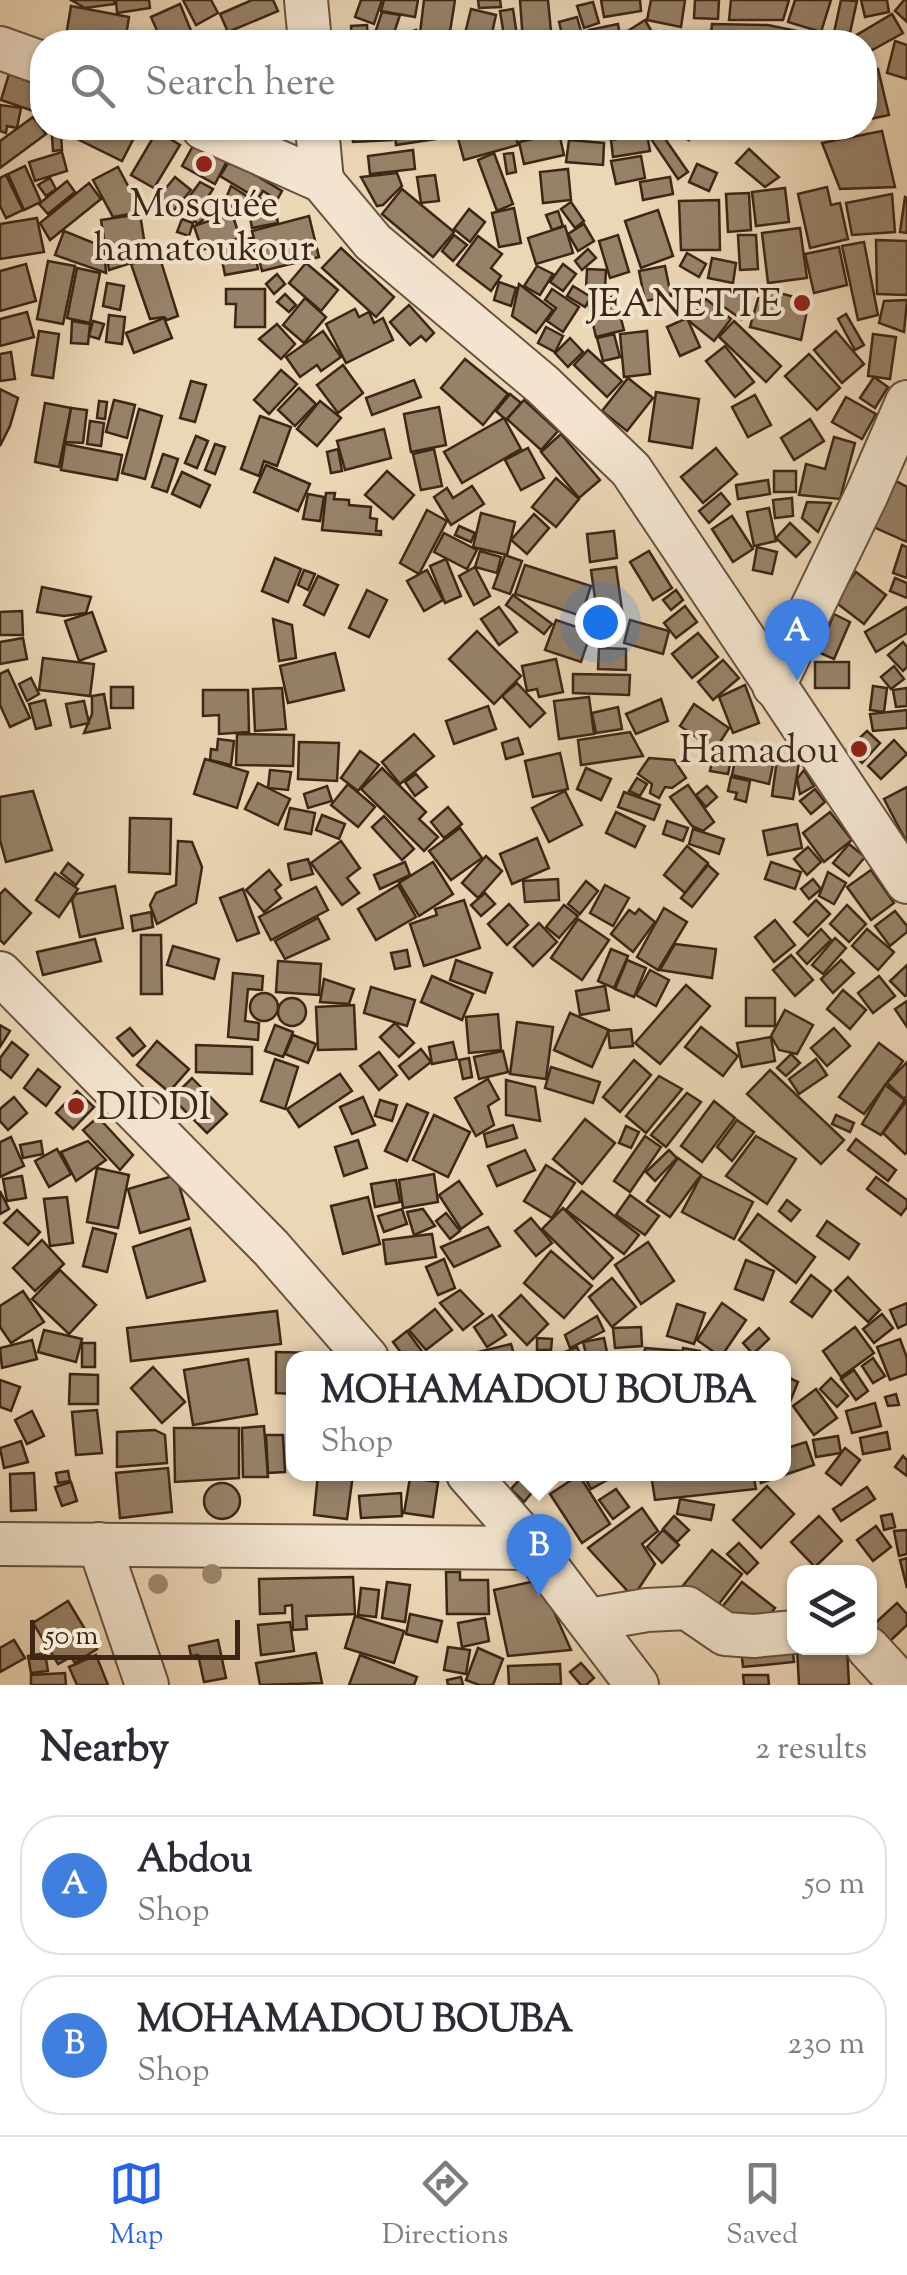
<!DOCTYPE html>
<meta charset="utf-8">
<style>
:root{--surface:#fff;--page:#f7f7f7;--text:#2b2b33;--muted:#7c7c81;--line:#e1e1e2;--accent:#2563eb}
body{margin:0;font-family:"Sorts Mill Goudy",serif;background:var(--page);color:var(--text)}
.controls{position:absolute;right:30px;bottom:30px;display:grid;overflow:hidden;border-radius:20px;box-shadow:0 2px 8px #0004}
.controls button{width:90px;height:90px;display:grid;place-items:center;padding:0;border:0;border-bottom:2px solid var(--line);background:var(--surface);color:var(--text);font:50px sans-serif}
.scale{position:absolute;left:30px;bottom:25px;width:210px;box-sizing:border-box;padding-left:10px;border:5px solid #3d2616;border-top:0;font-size:28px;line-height:35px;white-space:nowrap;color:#3d2616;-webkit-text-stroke:8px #f2e4cf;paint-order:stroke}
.you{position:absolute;left:600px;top:622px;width:35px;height:35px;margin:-25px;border:8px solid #fff;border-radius:50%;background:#1a73e8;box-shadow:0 0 0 15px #1a73e833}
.badge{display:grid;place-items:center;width:65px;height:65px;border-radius:50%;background:var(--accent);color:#fff;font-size:32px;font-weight:700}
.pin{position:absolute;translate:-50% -82px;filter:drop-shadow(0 2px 5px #0008)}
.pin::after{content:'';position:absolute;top:52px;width:35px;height:30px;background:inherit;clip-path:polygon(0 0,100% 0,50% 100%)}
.popup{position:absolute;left:286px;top:1351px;width:505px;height:130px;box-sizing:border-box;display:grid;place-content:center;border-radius:20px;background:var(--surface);filter:drop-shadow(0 2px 8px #0005);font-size:32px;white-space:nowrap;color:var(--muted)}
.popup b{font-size:38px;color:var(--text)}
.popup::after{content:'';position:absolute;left:50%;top:100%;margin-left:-20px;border:20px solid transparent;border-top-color:var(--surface)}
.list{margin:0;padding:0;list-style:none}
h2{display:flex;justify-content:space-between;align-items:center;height:130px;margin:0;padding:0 40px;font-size:42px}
h2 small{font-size:32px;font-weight:400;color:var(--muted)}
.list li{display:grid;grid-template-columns:65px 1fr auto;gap:30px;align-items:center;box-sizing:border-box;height:140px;margin:0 20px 20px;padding:0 20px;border:2px solid var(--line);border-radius:40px}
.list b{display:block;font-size:38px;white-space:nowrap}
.list p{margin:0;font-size:32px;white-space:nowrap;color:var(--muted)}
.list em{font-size:32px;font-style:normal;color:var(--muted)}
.icon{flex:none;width:55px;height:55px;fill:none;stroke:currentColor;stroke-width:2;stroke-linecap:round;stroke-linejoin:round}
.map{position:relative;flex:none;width:907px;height:1685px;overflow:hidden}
.search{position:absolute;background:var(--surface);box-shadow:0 2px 8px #0004;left:30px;right:30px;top:30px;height:110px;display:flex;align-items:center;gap:25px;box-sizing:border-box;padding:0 35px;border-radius:40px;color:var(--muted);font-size:38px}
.sheet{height:450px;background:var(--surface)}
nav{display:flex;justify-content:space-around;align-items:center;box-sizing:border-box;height:140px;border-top:2px solid var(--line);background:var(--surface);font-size:28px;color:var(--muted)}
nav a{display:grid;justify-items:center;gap:5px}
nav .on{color:var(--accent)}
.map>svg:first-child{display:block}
</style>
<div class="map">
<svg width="907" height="1685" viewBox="0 0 907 1685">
<rect width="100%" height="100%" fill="#ebd6b5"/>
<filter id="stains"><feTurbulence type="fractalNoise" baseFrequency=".002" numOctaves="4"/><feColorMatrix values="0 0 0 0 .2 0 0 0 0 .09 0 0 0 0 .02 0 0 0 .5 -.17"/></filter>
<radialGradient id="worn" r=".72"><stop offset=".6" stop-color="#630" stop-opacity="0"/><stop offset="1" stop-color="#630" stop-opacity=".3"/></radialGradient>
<g fill="#978269" stroke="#3d2616" stroke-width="2.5">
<path d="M 71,0 L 114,0 L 115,4 L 85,8 Z"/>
<path d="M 116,0 L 149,0 L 150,8 L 117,13 Z"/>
<path d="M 183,0 L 211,0 L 218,13 L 196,25 Z"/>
<path d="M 252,0 L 273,0 L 278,11 L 228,32 L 220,14 Z"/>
<path d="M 361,0 L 382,0 L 374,24 L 355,17 Z"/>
<path d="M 384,0 L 418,0 L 415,17 L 381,11 Z"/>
<path d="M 424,0 L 455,0 L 449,38 L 420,33 Z"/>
<path d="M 478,0 L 500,0 L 501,7 L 479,8 Z"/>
<path d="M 520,0 L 548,0 L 552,42 L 523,42 Z"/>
<path d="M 601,0 L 640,0 L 641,11 L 604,17 Z"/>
<path d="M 651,0 L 685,0 L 681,27 L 647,20 Z"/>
<path d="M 695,0 L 719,0 L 718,19 L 694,18 Z"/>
<path d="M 731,0 L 789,0 L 783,20 L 729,20 Z"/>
<path d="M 795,0 L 831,0 L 821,32 L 788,22 Z"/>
<path d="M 841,0 L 857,1 L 848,42 L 832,42 Z"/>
<path d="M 861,0 L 887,0 L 889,12 L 865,17 Z"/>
<path d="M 904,0 L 907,0 L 907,22 L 895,11 Z"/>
<path d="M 593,2 L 599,23 L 584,28 L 577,6 Z"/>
<path d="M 180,4 L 194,38 L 185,42 L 162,42 L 151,17 Z"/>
<path d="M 71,6 L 129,17 L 125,42 L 99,42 L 66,36 Z"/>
<path d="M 471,9 L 496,15 L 490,42 L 463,42 Z"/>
<path d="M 513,9 L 518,42 L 505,42 L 500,11 Z"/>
<path d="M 382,12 L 400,15 L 391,42 L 372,42 Z"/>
<path d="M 892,14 L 903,33 L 865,54 L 864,42 L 859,42 L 855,36 Z"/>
<path d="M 577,17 L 584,42 L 564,42 L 559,22 Z"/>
<path d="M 645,20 L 655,37 L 646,42 L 629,42 L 623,34 Z"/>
<path d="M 618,24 L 621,42 L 592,42 L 589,30 Z"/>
<path d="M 712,24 L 768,25 L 816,35 L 815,42 L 710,42 Z"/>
<path d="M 367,25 L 368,41 L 352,42 L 351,26 Z"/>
<path d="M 416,30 L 420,42 L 398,42 L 396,38 Z"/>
<path d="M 895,41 L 907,45 L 907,79 L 887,73 Z"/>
<path d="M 878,69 L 889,115 L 870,119 L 864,95 L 864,72 Z"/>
<path d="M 9,74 L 42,86 L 42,114 L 1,100 Z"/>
<path d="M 0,105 L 21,108 L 17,128 L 7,126 L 6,133 L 0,131 Z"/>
<path d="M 33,117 L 46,134 L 0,168 L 0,141 Z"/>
<path d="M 68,128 L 139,128 L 122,161 L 65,133 Z"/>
<path d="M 352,128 L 392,128 L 392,140 L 353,142 Z"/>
<path d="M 394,128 L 454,128 L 456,136 L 396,145 Z"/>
<path d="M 494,128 L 513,128 L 518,145 L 464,160 L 458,138 Z"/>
<path d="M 515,128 L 567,128 L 518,138 Z"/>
<path d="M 589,128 L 611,128 L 611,139 L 589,138 Z"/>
<path d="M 618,128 L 663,128 L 618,133 Z"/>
<path d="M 671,128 L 693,128 L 689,140 L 669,131 Z"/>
<path d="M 659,130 L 688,172 L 678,179 L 649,136 Z"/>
<path d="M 157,131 L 180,145 L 154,188 L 131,175 Z"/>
<path d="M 882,131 L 895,187 L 840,189 L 822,143 Z"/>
<path d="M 559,133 L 564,155 L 524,164 L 519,142 Z"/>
<path d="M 647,134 L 650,151 L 613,157 L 611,140 Z"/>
<path d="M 61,135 L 62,150 L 53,151 L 52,136 Z"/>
<path d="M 569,140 L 604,143 L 603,165 L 566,162 Z"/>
<path d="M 194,144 L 227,161 L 215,184 L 182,166 Z"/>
<path d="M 749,149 L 779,177 L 765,187 L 736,163 Z"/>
<path d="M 413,150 L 415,169 L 370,174 L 368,156 Z"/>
<path d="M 62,152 L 67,171 L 35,181 L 29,162 Z"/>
<path d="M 494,153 L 513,204 L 497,211 L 478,160 Z"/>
<path d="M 513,153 L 516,172 L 507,174 L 504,154 Z"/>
<path d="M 641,156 L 645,178 L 616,184 L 611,161 Z"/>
<path d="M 230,160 L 282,191 L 277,200 L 263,191 L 258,199 L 220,176 Z"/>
<path d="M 697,164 L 717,173 L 709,191 L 689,182 Z"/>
<path d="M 25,166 L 41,202 L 24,210 L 8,174 Z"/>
<path d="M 118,167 L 142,212 L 113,217 L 93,180 Z"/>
<path d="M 568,169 L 571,200 L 543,203 L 540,172 Z"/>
<path d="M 397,173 L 402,186 L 383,205 L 377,206 L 361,177 Z"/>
<path d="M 6,175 L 23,210 L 6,218 L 0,206 L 0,178 Z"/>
<path d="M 435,175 L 439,201 L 421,203 L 417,177 Z"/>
<path d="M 175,177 L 191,190 L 168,217 L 153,204 Z"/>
<path d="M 670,177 L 673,194 L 643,200 L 640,182 Z"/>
<path d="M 50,178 L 56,189 L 46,196 L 38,185 Z"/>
<path d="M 67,181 L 75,192 L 48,214 L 39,204 Z"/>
<path d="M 200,182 L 213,189 L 203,205 L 189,197 Z"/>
<path d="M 89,183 L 101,199 L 50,240 L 40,223 Z"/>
<path d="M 231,186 L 247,196 L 242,211 L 224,203 Z"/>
<path d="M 827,187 L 831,205 L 840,203 L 848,239 L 810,248 L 798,194 Z"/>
<path d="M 785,188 L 789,222 L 756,226 L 752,192 Z"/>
<path d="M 402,189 L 454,232 L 433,257 L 382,214 Z"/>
<path d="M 749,193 L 751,230 L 728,232 L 726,194 Z"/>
<path d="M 892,194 L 895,232 L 852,235 L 846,203 Z"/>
<path d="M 905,197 L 907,198 L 907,233 L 900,232 Z"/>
<path d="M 262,199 L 264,209 L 275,207 L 278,223 L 252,228 L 247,201 Z"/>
<path d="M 188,200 L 207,216 L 198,224 L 180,209 Z"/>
<path d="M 719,200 L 720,250 L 681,250 L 679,201 Z"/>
<path d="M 571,202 L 584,221 L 575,228 L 561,209 Z"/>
<path d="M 514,208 L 521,243 L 499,247 L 492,213 Z"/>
<path d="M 469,209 L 485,222 L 470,242 L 454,229 Z"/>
<path d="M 658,210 L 673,256 L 641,268 L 625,221 Z"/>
<path d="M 558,211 L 563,226 L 552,230 L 546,215 Z"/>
<path d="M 232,213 L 240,238 L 202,250 L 194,226 Z"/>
<path d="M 140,214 L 147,258 L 109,270 L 101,220 Z"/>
<path d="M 309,216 L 319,257 L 262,271 L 252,231 Z"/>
<path d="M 37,218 L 44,252 L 0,259 L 0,224 Z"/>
<path d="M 182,219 L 193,223 L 189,236 L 177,232 Z"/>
<path d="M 584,224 L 594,241 L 578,251 L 568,234 Z"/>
<path d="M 565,226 L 573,253 L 536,264 L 528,238 Z"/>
<path d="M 800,228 L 807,278 L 768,283 L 762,233 Z"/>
<path d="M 64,231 L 104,247 L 106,273 L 55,255 Z"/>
<path d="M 454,235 L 467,245 L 453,261 L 442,251 Z"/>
<path d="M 618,235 L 629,272 L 610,278 L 599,241 Z"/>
<path d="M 738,235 L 756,235 L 758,269 L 740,270 Z"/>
<path d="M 478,236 L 502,254 L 491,268 L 501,276 L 491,291 L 457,265 Z"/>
<path d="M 252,238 L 258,269 L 225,275 L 219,245 Z"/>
<path d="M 876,240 L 907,241 L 907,295 L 877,294 Z"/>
<path d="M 864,242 L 878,315 L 858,320 L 842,246 Z"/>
<path d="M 839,247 L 847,285 L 814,293 L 805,254 Z"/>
<path d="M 341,248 L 394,297 L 376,317 L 322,268 Z"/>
<path d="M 588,249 L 596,258 L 582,270 L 575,261 Z"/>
<path d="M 687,253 L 706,264 L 699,277 L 680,266 Z"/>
<path d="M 159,255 L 178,316 L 167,320 L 164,317 L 150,319 L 131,264 Z"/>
<path d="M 712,258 L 736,263 L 733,283 L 708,278 Z"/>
<path d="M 48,261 L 75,266 L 63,324 L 37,319 Z"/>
<path d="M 306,263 L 338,290 L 321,311 L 289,283 Z"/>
<path d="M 26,264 L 36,301 L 0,311 L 0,271 Z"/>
<path d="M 563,264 L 576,274 L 563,291 L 550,282 Z"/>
<path d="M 537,266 L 553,274 L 540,295 L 524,286 Z"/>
<path d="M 665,266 L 671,296 L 645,301 L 639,271 Z"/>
<path d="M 77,268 L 100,273 L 90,323 L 67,318 Z"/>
<path d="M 587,269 L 606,270 L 605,289 L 586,289 Z"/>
<path d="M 277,274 L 285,284 L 274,294 L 266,284 Z"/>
<path d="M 499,282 L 516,288 L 511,306 L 494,300 Z"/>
<path d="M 107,283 L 124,286 L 120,310 L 103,306 Z"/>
<path d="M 519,284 L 553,310 L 536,333 L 512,316 Z"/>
<path d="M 573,286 L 591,297 L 585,307 L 567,296 Z"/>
<path d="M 761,288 L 809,301 L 801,340 L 750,327 Z"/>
<path d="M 226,289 L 265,289 L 265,327 L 235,327 L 236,304 L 226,304 Z"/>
<path d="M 552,289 L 579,307 L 563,332 L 547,321 L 556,308 L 545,300 Z"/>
<path d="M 720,290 L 746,295 L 741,319 L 717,302 Z"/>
<path d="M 285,294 L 296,305 L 289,312 L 277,302 Z"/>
<path d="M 615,296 L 624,330 L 596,337 L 588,303 Z"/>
<path d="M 305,298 L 326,317 L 304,343 L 283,325 Z"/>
<path d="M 706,299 L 731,319 L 714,341 L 689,321 Z"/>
<path d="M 907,300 L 904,332 L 879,323 L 884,301 Z"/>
<path d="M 409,305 L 434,333 L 426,341 L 421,336 L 410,345 L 390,322 Z"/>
<path d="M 355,309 L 359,317 L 369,312 L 374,323 L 383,318 L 393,340 L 346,363 L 326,324 Z"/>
<path d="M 27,312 L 34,337 L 0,346 L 0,319 Z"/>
<path d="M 846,314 L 864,345 L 855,350 L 838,319 Z"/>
<path d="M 109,315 L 125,317 L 122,344 L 106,342 Z"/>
<path d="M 164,318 L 172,338 L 134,353 L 126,333 Z"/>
<path d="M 687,318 L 700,347 L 680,356 L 667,327 Z"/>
<path d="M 72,321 L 90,324 L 88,344 L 71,343 Z"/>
<path d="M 93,321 L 104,324 L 99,339 L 89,336 Z"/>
<path d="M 734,321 L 781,366 L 766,382 L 719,337 Z"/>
<path d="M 277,324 L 295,344 L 281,359 L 259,339 Z"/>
<path d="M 546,327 L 563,336 L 555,352 L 538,343 Z"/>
<path d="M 39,331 L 59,334 L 53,378 L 32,375 Z"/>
<path d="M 323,331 L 341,357 L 321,371 L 317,365 L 300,377 L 286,357 Z"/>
<path d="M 647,331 L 650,374 L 624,377 L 620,334 Z"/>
<path d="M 836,331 L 864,364 L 842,383 L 814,350 Z"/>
<path d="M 614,334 L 620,357 L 603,361 L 597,338 Z"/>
<path d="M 873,334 L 896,337 L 890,379 L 868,376 Z"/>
<path d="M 570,338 L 583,352 L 568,367 L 555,353 Z"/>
<path d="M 725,346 L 754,382 L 735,397 L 706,361 Z"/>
<path d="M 588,350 L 622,381 L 607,397 L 574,365 Z"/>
<path d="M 11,352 L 15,379 L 0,381 L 0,354 Z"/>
<path d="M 809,354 L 840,388 L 817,410 L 785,376 Z"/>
<path d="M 465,359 L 508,394 L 483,425 L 441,388 Z"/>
<path d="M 343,365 L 363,393 L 338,413 L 317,385 Z"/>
<path d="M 281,370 L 297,384 L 269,414 L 254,400 Z"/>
<path d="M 874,377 L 888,387 L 875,408 L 860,398 Z"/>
<path d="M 628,378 L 653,398 L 627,431 L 602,411 Z"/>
<path d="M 414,380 L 421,397 L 372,415 L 366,398 Z"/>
<path d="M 191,381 L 206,385 L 195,422 L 180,418 Z"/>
<path d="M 299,388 L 316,404 L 295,426 L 278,410 Z"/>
<path d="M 0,389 L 18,398 L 10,426 L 0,446 Z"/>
<path d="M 656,392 L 699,399 L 692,448 L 649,441 Z"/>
<path d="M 510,394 L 521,403 L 506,420 L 496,411 Z"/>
<path d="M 755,395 L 771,425 L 748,437 L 732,407 Z"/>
<path d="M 846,397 L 876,414 L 862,439 L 832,422 Z"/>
<path d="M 114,400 L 135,405 L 127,438 L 106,432 Z"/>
<path d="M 524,400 L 558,431 L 541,450 L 507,419 Z"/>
<path d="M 99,401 L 107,402 L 105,419 L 97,418 Z"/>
<path d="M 320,401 L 341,418 L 317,446 L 297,429 Z"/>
<path d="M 45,403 L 71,408 L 59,467 L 35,462 Z"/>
<path d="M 439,407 L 446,445 L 411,452 L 404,414 Z"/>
<path d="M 71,408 L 87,410 L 83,443 L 65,442 Z"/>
<path d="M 139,409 L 162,416 L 145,479 L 122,473 Z"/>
<path d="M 260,416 L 291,427 L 277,466 L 264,461 L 259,476 L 241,469 Z"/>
<path d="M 504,418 L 521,449 L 462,483 L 444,452 Z"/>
<path d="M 810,419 L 824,441 L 794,460 L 781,438 Z"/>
<path d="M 90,421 L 104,423 L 101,446 L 87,444 Z"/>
<path d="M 384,429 L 391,458 L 345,470 L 337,441 Z"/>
<path d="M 561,434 L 600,480 L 579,498 L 541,452 Z"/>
<path d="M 196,436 L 208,441 L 197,468 L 185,463 Z"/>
<path d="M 834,437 L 855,443 L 840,499 L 799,495 L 806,464 L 825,469 Z"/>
<path d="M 65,444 L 122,455 L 117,480 L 61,470 Z"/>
<path d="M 215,444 L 225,447 L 215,474 L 205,470 Z"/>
<path d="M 528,448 L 544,478 L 521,490 L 505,460 Z"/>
<path d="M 716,448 L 737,474 L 703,503 L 681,477 Z"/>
<path d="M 338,449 L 342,471 L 331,473 L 327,452 Z"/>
<path d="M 434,449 L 442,486 L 421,490 L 413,454 Z"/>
<path d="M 163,454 L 178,459 L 167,492 L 152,487 Z"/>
<path d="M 266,465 L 310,484 L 298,511 L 254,492 Z"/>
<path d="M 387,471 L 414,495 L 393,519 L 365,495 Z"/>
<rect x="774" y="471" width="22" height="21"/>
<path d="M 182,472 L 210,485 L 200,507 L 172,494 Z"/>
<path d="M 556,478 L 579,499 L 556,527 L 532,507 Z"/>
<path d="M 768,480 L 770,494 L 738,499 L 736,485 Z"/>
<path d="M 896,481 L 907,487 L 907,542 L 871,526 Z"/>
<path d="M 472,486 L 484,504 L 451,525 L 434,497 L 447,488 L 453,498 Z"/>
<path d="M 326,493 L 335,493 L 334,499 L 349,500 L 349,505 L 371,507 L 370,518 L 377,519 L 376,531 L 381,531 L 381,535 L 322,530 Z"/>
<path d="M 721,493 L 730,504 L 709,523 L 699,511 Z"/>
<path d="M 308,494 L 324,497 L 320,521 L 303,519 Z"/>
<path d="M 792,498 L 793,516 L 775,518 L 773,500 Z"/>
<path d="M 807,502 L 831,503 L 818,532 L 802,518 Z"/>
<path d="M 769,508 L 776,541 L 754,546 L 747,512 Z"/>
<path d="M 427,510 L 447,521 L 419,574 L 400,563 Z"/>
<path d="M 481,513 L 515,522 L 507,555 L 473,547 Z"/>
<path d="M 534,514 L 549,528 L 527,554 L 511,540 Z"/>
<path d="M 732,516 L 753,549 L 733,562 L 712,529 Z"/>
<path d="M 790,523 L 810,542 L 796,557 L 776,538 Z"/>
<path d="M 459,526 L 475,533 L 471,542 L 455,535 Z"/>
<path d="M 614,531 L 617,558 L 590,562 L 587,534 Z"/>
<path d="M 444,533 L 477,550 L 467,569 L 434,552 Z"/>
<path d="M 902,545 L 907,547 L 907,578 L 893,573 Z"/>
<path d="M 757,547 L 777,552 L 772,574 L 753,570 Z"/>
<path d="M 480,551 L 501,557 L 497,573 L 475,567 Z"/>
<path d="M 649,551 L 672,588 L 653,600 L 630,562 Z"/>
<path d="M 505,555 L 522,561 L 510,594 L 493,588 Z"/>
<path d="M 275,558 L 301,569 L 288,602 L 262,591 Z"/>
<path d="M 446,559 L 461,596 L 445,603 L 430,566 Z"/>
<path d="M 525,565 L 591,586 L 581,616 L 515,594 Z"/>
<path d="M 475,567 L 490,596 L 474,605 L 459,576 Z"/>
<path d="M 616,567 L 623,617 L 598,620 L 591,570 Z"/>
<path d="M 304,570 L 315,574 L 308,590 L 298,585 Z"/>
<path d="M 427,570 L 443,600 L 424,611 L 407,581 Z"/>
<path d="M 856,572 L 886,595 L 864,624 L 834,601 Z"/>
<path d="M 318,576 L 338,585 L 324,615 L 304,605 Z"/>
<path d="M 895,578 L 907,583 L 907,598 L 890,591 Z"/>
<path d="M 42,587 L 91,597 L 86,613 L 64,616 L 37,612 Z"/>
<path d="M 367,590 L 387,600 L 369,637 L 349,628 Z"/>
<path d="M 676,590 L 683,600 L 671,610 L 663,600 Z"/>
<path d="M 513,595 L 552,624 L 544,634 L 506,605 Z"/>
<path d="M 685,606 L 697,622 L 676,638 L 664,623 Z"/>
<path d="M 499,607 L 517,632 L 499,645 L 481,619 Z"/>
<path d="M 907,607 L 907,633 L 876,652 L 865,632 Z"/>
<path d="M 22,611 L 23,635 L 0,635 L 0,612 Z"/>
<path d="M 92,612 L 106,651 L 79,661 L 65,621 Z"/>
<path d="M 834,614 L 850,622 L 834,659 L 818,652 Z"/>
<path d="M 273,619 L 292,625 L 296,658 L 279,661 Z"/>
<path d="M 556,620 L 591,632 L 581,662 L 545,650 Z"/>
<path d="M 630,620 L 669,631 L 663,654 L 624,643 Z"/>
<path d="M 477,631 L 521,676 L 494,704 L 449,659 Z"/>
<path d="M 698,633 L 718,657 L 692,678 L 672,654 Z"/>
<path d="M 23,638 L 27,659 L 0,664 L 0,642 Z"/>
<path d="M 903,642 L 907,647 L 907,667 L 903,671 L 888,655 Z"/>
<path d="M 599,648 L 626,649 L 626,670 L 598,669 Z"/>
<path d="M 335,653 L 344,690 L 288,703 L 280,666 Z"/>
<path d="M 43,658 L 94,664 L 90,696 L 39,690 Z"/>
<path d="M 556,659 L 563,692 L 539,697 L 537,689 L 527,691 L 522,666 Z"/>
<path d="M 723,660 L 739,678 L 713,700 L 698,682 Z"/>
<rect x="815" y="662" width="34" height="26"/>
<path d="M 894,666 L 904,679 L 891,689 L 881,677 Z"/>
<path d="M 8,670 L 30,718 L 10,727 L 0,705 L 0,674 Z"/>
<path d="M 573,674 L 630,675 L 629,695 L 573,693 Z"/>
<path d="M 31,678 L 39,694 L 27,701 L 19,684 Z"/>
<path d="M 517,683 L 545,713 L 530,727 L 502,696 Z"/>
<path d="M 745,685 L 759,723 L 733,733 L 719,697 Z"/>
<path d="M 873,686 L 887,688 L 884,712 L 870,710 Z"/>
<rect x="111" y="687" width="22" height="21"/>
<path d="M 282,688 L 286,729 L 255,731 L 253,689 Z"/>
<path d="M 907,688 L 907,706 L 896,707 L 893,690 Z"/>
<path d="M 203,690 L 248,690 L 249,732 L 219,734 L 219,715 L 203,716 Z"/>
<path d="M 104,694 L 110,728 L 84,733 L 92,714 L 92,696 Z"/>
<path d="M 589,697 L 594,734 L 559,739 L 554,701 Z"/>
<path d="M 661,699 L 668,721 L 636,734 L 626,714 Z"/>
<path d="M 45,700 L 51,725 L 36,729 L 29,704 Z"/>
<path d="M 84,701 L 89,723 L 71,727 L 66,704 Z"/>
<path d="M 694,704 L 729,728 L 715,750 L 680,726 Z"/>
<path d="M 488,706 L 496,729 L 454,744 L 446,721 Z"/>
<path d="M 618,707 L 622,729 L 596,733 L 592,713 Z"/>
<path d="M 907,710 L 907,728 L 873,731 L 870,714 Z"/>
<path d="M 867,731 L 880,743 L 862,763 L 848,749 Z"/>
<path d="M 630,732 L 643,756 L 581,765 L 578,740 Z"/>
<path d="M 237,734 L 294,735 L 293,766 L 236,765 Z"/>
<path d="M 414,734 L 434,756 L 400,784 L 382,762 Z"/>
<path d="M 518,738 L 523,754 L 506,759 L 502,743 Z"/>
<path d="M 218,739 L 234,741 L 231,765 L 210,760 L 211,749 L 217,750 Z"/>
<path d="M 894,740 L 907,754 L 881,779 L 868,766 Z"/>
<path d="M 299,742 L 339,743 L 337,781 L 298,779 Z"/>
<path d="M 738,746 L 775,755 L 769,784 L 732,775 Z"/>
<path d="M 360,751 L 379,765 L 358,791 L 341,778 Z"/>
<path d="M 714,752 L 732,755 L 728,774 L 710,771 Z"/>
<path d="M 560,753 L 568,789 L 533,797 L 525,761 Z"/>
<path d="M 649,758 L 674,760 L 686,778 L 672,788 L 665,787 L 659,798 L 650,793 L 652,784 L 638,774 Z"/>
<path d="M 205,759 L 248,772 L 237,808 L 194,794 Z"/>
<path d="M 777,759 L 799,762 L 793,799 L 772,796 Z"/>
<path d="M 382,768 L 426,812 L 419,819 L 438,837 L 424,851 L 361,789 Z"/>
<path d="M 586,768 L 611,779 L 601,800 L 577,789 Z"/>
<path d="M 270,770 L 291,772 L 288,790 L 268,788 Z"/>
<path d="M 804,770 L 814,786 L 800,794 L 797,779 Z"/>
<path d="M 416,774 L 427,787 L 415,796 L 405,782 Z"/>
<path d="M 731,777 L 750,781 L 746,802 L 735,799 L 737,793 L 728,791 Z"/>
<path d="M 637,778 L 647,784 L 640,796 L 629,791 Z"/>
<path d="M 258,783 L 290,799 L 278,825 L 245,809 Z"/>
<path d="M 348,784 L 375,807 L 358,827 L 331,805 Z"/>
<path d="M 688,785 L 714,822 L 703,831 L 692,826 L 670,797 Z"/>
<path d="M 327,786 L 332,801 L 308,808 L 304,794 Z"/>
<path d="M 707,786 L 717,797 L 706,807 L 696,795 Z"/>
<path d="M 907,787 L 907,843 L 884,799 Z"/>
<path d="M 815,789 L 825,802 L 811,814 L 800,801 Z"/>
<path d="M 33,791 L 52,850 L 6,862 L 0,840 L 0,797 Z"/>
<path d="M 565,791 L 582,825 L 549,842 L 532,808 Z"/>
<path d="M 624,792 L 660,805 L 654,820 L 618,807 Z"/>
<path d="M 448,807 L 462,824 L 444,838 L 431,822 Z"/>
<path d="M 290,808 L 315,813 L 311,834 L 285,829 Z"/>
<path d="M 616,812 L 645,826 L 635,847 L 606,833 Z"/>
<path d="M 830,812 L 852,840 L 824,862 L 803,833 Z"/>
<path d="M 322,815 L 345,824 L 339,839 L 316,830 Z"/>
<path d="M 384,816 L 414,849 L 402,860 L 372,827 Z"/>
<path d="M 130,818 L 171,819 L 170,874 L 129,872 Z"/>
<path d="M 667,821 L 688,828 L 683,841 L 663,834 Z"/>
<path d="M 797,824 L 802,848 L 768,855 L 763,831 Z"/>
<path d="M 460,828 L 482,858 L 451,880 L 429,851 Z"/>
<path d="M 693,829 L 724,839 L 719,854 L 689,844 Z"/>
<path d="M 537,838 L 549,868 L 512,884 L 500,854 Z"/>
<path d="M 178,841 L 192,842 L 202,867 L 196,903 L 157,924 L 150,905 L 156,893 L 176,885 Z"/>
<path d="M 341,841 L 360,868 L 347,878 L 359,893 L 342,905 L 311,863 Z"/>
<path d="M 849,844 L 865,857 L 849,876 L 833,863 Z"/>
<path d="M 687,846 L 708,863 L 685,893 L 664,875 Z"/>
<path d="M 808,847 L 821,862 L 807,875 L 794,859 Z"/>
<path d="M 486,856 L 502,871 L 478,898 L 462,883 Z"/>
<path d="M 308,859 L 313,874 L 291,880 L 288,864 Z"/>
<path d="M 405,862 L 410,875 L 380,889 L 374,875 Z"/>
<path d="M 433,862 L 453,894 L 419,916 L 399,883 Z"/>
<path d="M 771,862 L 801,872 L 795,889 L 765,879 Z"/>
<path d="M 68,863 L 83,875 L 76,885 L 61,873 Z"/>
<path d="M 708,865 L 718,874 L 692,907 L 681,898 Z"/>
<path d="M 269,870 L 281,885 L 275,890 L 281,898 L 264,912 L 246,890 Z"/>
<path d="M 871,870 L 894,903 L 871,920 L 847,887 Z"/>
<path d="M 828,872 L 846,883 L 834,904 L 819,896 Z"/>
<path d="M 55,873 L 78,889 L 59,917 L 36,900 Z"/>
<path d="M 558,879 L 559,900 L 525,902 L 523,881 Z"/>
<path d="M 813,879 L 821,889 L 809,899 L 801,889 Z"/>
<path d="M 586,881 L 598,891 L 580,914 L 568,904 Z"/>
<path d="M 398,885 L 416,917 L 376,940 L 358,909 Z"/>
<path d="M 605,885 L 629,898 L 613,926 L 590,913 Z"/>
<path d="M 115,886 L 123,928 L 80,937 L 72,900 L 76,894 Z"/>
<path d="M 316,887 L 328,910 L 271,940 L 259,917 Z"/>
<path d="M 5,889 L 31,913 L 4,944 L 0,940 L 0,894 Z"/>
<path d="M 243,889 L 259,933 L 237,941 L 220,898 Z"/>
<path d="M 485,893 L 495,904 L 481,916 L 471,905 Z"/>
<path d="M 464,900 L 480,948 L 424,966 L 410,924 L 437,915 L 435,909 Z"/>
<path d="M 816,900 L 830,914 L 808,936 L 794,922 Z"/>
<path d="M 509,904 L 528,925 L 507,945 L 488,924 Z"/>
<path d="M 564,905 L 578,916 L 559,938 L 546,927 Z"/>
<path d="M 847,905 L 866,924 L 849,942 L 830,924 Z"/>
<path d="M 664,908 L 687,922 L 658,970 L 637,957 Z"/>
<path d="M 639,909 L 655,922 L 633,952 L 611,934 L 629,910 L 635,914 Z"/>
<path d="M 895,911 L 907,926 L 907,932 L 890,946 L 875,926 Z"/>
<path d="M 151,912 L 153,927 L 133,931 L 131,916 Z"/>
<path d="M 318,918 L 329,939 L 285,959 L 275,941 Z"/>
<path d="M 578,919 L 609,940 L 582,980 L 551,958 Z"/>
<path d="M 775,920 L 795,945 L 774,962 L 755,937 Z"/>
<path d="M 539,923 L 557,942 L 533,966 L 514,947 Z"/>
<path d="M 821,929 L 831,940 L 807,964 L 797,953 Z"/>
<path d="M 867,929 L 894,952 L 878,970 L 852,946 Z"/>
<path d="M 141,935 L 161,935 L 162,994 L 141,994 Z"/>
<path d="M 835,938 L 846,948 L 823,974 L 812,965 Z"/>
<path d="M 95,939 L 101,961 L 43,975 L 37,952 Z"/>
<path d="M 675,944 L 716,949 L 712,978 L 660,970 Z"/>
<path d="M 173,946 L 219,959 L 214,979 L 167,965 Z"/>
<path d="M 611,949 L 628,956 L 614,988 L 598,981 Z"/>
<path d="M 407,950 L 410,966 L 395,969 L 391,953 Z"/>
<path d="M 791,955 L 813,980 L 795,996 L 773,970 Z"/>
<path d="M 456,960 L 492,973 L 485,993 L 450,980 Z"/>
<path d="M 627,960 L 646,968 L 634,997 L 615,989 Z"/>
<path d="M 841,960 L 854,973 L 833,993 L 821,979 Z"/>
<path d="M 278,961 L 321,964 L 319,995 L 276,992 Z"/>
<path d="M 907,965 L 907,995 L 905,996 L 890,981 Z"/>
<path d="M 650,970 L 669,980 L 656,1006 L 636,995 Z"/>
<path d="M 233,973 L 263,976 L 262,990 L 248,989 L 245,1021 L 259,1023 L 258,1040 L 228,1037 Z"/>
<path d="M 432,976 L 473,994 L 462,1020 L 421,1002 Z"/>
<path d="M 879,976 L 895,996 L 873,1013 L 858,993 Z"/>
<path d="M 324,979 L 354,989 L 349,1004 L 320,1002 Z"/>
<path d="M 686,985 L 710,1006 L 660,1064 L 635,1043 Z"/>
<path d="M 605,986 L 609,1010 L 580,1015 L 576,991 Z"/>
<path d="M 371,987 L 415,1000 L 407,1026 L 364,1013 Z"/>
<path d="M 843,990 L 866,1010 L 850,1029 L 827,1009 Z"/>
<circle cx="264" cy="1007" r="14"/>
<rect x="746" y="998" width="29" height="28"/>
<circle cx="292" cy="1012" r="14"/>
<path d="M 907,1001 L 907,1027 L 895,1009 Z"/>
<path d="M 354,1005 L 356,1049 L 318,1050 L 316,1007 Z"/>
<path d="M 785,1010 L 813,1025 L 797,1054 L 779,1050 L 771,1036 Z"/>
<path d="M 570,1013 L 609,1030 L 592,1067 L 554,1050 Z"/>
<path d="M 498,1014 L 501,1050 L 469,1053 L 466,1017 Z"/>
<path d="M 517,1022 L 553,1027 L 546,1079 L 510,1074 Z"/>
<path d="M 395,1023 L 414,1043 L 399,1057 L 380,1037 Z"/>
<path d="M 0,1025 L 10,1031 L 0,1047 Z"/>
<path d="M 275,1025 L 293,1032 L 283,1057 L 265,1051 Z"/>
<path d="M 701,1027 L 738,1056 L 723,1076 L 685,1047 Z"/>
<path d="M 130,1028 L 145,1046 L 133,1056 L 117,1038 Z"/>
<path d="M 834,1028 L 850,1046 L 827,1066 L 811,1048 Z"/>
<path d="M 631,1029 L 633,1046 L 610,1048 L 608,1031 Z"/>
<path d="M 293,1035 L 316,1044 L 308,1063 L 285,1054 Z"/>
<path d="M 771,1037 L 775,1061 L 742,1067 L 737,1043 Z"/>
<path d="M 157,1041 L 189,1069 L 169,1092 L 137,1065 Z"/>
<path d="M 12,1042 L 28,1055 L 11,1078 L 0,1069 L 0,1058 Z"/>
<path d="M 453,1042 L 457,1059 L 432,1064 L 429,1047 Z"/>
<path d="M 879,1043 L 903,1061 L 864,1114 L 839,1097 Z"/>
<path d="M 196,1045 L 252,1047 L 252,1074 L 196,1072 Z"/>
<path d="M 421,1049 L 431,1062 L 409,1079 L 399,1066 Z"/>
<path d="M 503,1051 L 508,1072 L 479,1079 L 474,1057 Z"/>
<path d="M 379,1052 L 397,1075 L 379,1090 L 360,1066 Z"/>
<path d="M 791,1054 L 800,1063 L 786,1076 L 777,1068 Z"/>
<path d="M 469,1058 L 472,1077 L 463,1079 L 459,1060 Z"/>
<path d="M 275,1059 L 298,1067 L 285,1109 L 261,1101 Z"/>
<path d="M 816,1059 L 827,1075 L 799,1094 L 789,1079 Z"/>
<path d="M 634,1060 L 651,1075 L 620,1112 L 603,1097 Z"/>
<path d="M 907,1062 L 907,1096 L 904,1099 L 887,1083 Z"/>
<path d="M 551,1067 L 600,1082 L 593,1103 L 545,1088 Z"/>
<path d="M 38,1069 L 60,1087 L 46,1106 L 24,1088 Z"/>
<path d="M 770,1070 L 844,1140 L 821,1164 L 747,1094 Z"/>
<path d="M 340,1074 L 352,1091 L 299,1127 L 287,1109 Z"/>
<path d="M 659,1076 L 682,1089 L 646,1133 L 626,1116 Z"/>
<path d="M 192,1078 L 227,1114 L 207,1133 L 172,1098 Z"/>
<path d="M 488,1079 L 499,1099 L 488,1106 L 494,1125 L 476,1136 L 455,1098 Z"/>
<path d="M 506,1080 L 535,1087 L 540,1121 L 506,1115 Z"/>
<path d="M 885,1085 L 905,1100 L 881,1135 L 862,1124 Z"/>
<path d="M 77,1091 L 94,1107 L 73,1129 L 56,1113 Z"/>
<path d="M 687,1093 L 701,1102 L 666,1147 L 651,1135 Z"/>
<path d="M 14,1097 L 27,1113 L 8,1130 L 0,1121 L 0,1109 Z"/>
<path d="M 363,1097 L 375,1125 L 352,1134 L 340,1107 Z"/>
<path d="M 380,1100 L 397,1105 L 392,1121 L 375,1116 Z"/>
<path d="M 907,1100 L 907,1152 L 905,1154 L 883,1133 Z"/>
<path d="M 714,1101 L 735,1118 L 702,1162 L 681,1146 Z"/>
<path d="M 407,1104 L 428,1113 L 407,1161 L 385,1151 Z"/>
<path d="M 434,1115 L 470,1132 L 448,1177 L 413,1160 Z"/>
<path d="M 836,1115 L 854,1123 L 850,1132 L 832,1124 Z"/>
<path d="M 98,1117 L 133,1155 L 120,1170 L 83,1130 Z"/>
<path d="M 585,1119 L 615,1143 L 582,1184 L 553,1159 Z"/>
<path d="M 737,1120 L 754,1132 L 732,1161 L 717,1147 Z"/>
<path d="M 513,1125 L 517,1138 L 487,1147 L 484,1134 Z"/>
<path d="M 626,1126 L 639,1132 L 631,1148 L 619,1143 Z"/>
<path d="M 645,1136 L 661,1147 L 630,1192 L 614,1181 Z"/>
<path d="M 756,1136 L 796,1159 L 767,1204 L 726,1176 Z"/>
<path d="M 11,1137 L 24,1166 L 0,1177 L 0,1142 Z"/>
<path d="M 856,1139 L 896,1170 L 888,1181 L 848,1150 Z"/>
<path d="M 358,1140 L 367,1168 L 344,1176 L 335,1147 Z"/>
<path d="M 41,1141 L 43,1154 L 23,1158 L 20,1145 Z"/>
<path d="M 88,1141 L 106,1160 L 76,1181 L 61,1152 Z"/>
<path d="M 57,1149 L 71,1174 L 49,1187 L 35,1161 Z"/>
<path d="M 525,1150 L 535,1170 L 497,1186 L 488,1166 Z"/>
<path d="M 669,1150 L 677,1158 L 655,1181 L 646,1172 Z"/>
<path d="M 678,1158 L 701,1175 L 670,1217 L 647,1201 Z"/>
<path d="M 546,1165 L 575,1183 L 552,1218 L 524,1201 Z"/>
<path d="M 97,1168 L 129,1175 L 118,1228 L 87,1222 Z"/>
<path d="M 434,1174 L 438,1202 L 403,1208 L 399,1180 Z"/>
<path d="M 176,1175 L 189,1219 L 140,1233 L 128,1189 Z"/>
<path d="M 22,1176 L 26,1198 L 7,1201 L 3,1179 Z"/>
<path d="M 701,1176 L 753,1202 L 734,1239 L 682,1212 Z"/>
<path d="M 876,1177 L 907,1200 L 907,1207 L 901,1215 L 867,1189 Z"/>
<path d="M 396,1180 L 400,1202 L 375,1207 L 371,1184 Z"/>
<path d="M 459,1181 L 482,1214 L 461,1229 L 439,1195 Z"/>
<path d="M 0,1191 L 9,1209 L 0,1214 Z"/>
<path d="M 582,1191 L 639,1235 L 624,1254 L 566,1210 Z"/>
<path d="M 630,1195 L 659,1216 L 645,1235 L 616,1215 Z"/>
<path d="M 67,1197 L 73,1243 L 50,1246 L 44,1199 Z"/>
<path d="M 368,1197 L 380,1244 L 343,1254 L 331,1206 Z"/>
<path d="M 787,1200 L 800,1210 L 791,1221 L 779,1211 Z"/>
<path d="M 563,1208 L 613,1258 L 593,1279 L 542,1229 Z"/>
<path d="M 402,1209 L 407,1224 L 384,1232 L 378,1216 Z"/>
<path d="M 423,1209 L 435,1226 L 414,1235 L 407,1212 Z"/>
<path d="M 17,1210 L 40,1232 L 28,1245 L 4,1223 Z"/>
<path d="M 446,1213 L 460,1231 L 450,1239 L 436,1221 Z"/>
<path d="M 758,1214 L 815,1257 L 796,1283 L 739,1240 Z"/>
<path d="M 531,1218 L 552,1243 L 536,1256 L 515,1231 Z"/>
<path d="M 827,1221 L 859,1244 L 849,1259 L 817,1236 Z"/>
<path d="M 488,1227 L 500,1246 L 454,1267 L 441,1247 Z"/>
<path d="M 93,1228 L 116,1234 L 107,1272 L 83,1266 Z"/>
<path d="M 190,1228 L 205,1281 L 147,1298 L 133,1247 Z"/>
<path d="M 432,1234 L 436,1257 L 386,1264 L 383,1240 Z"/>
<path d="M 42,1240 L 64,1264 L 35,1291 L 13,1268 Z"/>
<path d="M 648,1242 L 674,1281 L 641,1304 L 615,1265 Z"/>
<path d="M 551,1251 L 592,1286 L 564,1318 L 524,1283 Z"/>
<path d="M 444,1259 L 455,1288 L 438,1295 L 426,1267 Z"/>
<path d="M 746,1260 L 774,1271 L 763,1300 L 735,1289 Z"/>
<path d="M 60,1270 L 96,1305 L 69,1334 L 32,1299 Z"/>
<path d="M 811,1275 L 831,1291 L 812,1317 L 791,1302 Z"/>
<path d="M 848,1277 L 880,1310 L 868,1322 L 835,1290 Z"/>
<path d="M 612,1278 L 636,1307 L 612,1327 L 589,1297 Z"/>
<path d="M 460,1290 L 483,1314 L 463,1330 L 440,1303 Z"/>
<path d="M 23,1291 L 44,1322 L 11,1343 L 0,1327 L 0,1306 Z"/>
<path d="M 521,1295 L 548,1324 L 527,1345 L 499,1316 Z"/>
<path d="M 722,1303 L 746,1320 L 721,1357 L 697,1340 Z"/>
<path d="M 907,1303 L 907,1324 L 898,1328 L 890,1310 Z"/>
<path d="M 677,1304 L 705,1313 L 694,1344 L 667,1336 Z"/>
<path d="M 435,1309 L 452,1330 L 426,1350 L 409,1330 Z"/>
<path d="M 277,1311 L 281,1344 L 131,1361 L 127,1328 Z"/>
<path d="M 882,1314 L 893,1328 L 874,1343 L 863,1329 Z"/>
<path d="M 492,1315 L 506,1335 L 487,1347 L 474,1327 Z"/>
<path d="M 597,1316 L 604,1331 L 570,1348 L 565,1335 Z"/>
<path d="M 641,1327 L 642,1346 L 615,1348 L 613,1328 Z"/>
<path d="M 855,1327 L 874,1353 L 841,1377 L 823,1351 Z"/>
<path d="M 759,1328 L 769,1339 L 753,1354 L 743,1343 Z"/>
<path d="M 44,1330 L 82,1339 L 76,1362 L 38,1352 Z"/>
<path d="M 407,1331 L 427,1358 L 405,1358 L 393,1342 Z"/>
<path d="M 537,1338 L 552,1339 L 551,1350 L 537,1350 Z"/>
<path d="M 604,1338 L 608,1357 L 587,1358 L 583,1342 Z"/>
<path d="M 900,1339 L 907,1358 L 907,1374 L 890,1380 L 877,1347 Z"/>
<path d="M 32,1340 L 37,1359 L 2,1368 L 0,1348 Z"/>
<rect x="82" y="1343" width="13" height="24"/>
<path d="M 511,1344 L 515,1358 L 475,1358 L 474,1353 Z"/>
<path d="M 577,1347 L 582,1358 L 550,1358 Z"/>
<path d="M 645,1348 L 680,1351 L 680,1358 L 644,1358 Z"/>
<path d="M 683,1348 L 700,1351 L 699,1358 L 681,1358 Z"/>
<path d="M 276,1352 L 318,1353 L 317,1358 L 294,1358 L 294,1394 L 276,1393 Z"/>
<path d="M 873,1358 L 885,1376 L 873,1383 L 862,1366 Z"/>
<path d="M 248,1359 L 257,1414 L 193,1425 L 184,1370 Z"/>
<path d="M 153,1367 L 185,1402 L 162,1423 L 131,1388 Z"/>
<path d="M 854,1370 L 868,1391 L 856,1400 L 841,1379 Z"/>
<path d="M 70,1374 L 98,1375 L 98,1404 L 69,1404 Z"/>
<path d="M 785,1376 L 798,1382 L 786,1412 L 784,1411 Z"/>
<path d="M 831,1378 L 848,1396 L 837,1407 L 820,1389 Z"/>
<path d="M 0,1380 L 20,1387 L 11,1411 L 0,1407 Z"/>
<path d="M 816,1389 L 837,1418 L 814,1435 L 793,1406 Z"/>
<path d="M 896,1394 L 899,1405 L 888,1406 L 885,1397 Z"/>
<path d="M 294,1399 L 294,1443 L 291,1443 L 289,1400 Z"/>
<path d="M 875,1403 L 881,1426 L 852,1433 L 846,1411 Z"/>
<path d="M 97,1410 L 102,1453 L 76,1455 L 72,1412 Z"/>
<path d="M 32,1411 L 44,1436 L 27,1444 L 15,1420 Z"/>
<path d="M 264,1426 L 268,1477 L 243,1477 L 242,1428 Z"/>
<path d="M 174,1428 L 239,1428 L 239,1478 L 175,1482 Z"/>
<path d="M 155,1430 L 165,1435 L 167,1463 L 117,1467 L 117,1432 Z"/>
<path d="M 887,1432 L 890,1449 L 863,1454 L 860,1438 Z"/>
<path d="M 266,1435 L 283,1435 L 285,1472 L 268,1473 Z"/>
<path d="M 838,1436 L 841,1453 L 816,1457 L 813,1440 Z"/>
<path d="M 21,1441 L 28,1462 L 4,1468 L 0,1448 Z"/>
<path d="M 806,1442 L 814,1465 L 761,1483 L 758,1474 L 784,1474 L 784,1449 Z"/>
<path d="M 845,1448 L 860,1460 L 841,1485 L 826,1473 Z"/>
<path d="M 903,1456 L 907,1460 L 907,1476 L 895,1467 Z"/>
<path d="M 168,1468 L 172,1512 L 120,1518 L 116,1473 Z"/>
<path d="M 68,1471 L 70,1481 L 58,1483 L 56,1473 Z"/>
<path d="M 34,1473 L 36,1510 L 11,1511 L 10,1474 Z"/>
<path d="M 318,1474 L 353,1474 L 347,1519 L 314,1515 Z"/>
<path d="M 583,1474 L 618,1474 L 591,1489 Z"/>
<path d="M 651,1474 L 753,1474 L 756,1489 L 655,1500 Z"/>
<path d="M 579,1475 L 610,1524 L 582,1543 L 550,1494 Z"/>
<path d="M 410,1478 L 438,1482 L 433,1517 L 404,1513 Z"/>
<path d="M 521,1478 L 535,1489 L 524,1502 L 511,1489 Z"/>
<path d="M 71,1482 L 77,1501 L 62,1506 L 55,1487 Z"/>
<circle cx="222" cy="1501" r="18"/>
<path d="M 767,1486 L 794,1514 L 761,1548 L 733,1520 Z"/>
<path d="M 867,1487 L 875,1499 L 841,1521 L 833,1509 Z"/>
<path d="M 616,1489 L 629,1507 L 613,1519 L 599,1500 Z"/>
<path d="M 401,1493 L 402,1516 L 361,1518 L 359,1496 Z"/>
<path d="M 680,1499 L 714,1505 L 711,1520 L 677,1514 Z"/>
<path d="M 642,1508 L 658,1531 L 642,1544 L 655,1564 L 633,1597 L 588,1548 Z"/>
<path d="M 892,1514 L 895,1527 L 884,1530 L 881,1516 Z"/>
<path d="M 674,1516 L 689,1530 L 677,1542 L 663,1529 Z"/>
<path d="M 819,1516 L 842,1541 L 815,1567 L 791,1542 Z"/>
<path d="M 876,1526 L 891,1547 L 873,1561 L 857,1540 Z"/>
<path d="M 663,1530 L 679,1545 L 662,1563 L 647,1547 Z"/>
<path d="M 907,1530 L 907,1554 L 899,1556 L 894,1531 Z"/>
<path d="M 739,1543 L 758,1563 L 747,1574 L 727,1554 Z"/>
<path d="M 712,1550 L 742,1574 L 712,1613 L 681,1588 Z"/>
<path d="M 907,1558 L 907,1588 L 900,1560 Z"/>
<path d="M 446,1572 L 460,1572 L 460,1580 L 488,1580 L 489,1614 L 447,1614 Z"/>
<path d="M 353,1577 L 355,1614 L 306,1616 L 307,1629 L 293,1630 L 292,1605 L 285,1606 L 285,1613 L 260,1614 L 259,1579 Z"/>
<path d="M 540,1580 L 571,1650 L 508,1656 L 494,1590 Z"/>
<path d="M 387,1582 L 410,1585 L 405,1622 L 382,1618 Z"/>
<path d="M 742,1582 L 775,1608 L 755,1633 L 722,1607 Z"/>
<path d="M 361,1588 L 379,1590 L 376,1617 L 358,1615 Z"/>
<path d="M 68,1601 L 97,1649 L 75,1663 L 71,1657 L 58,1664 L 33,1623 Z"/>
<path d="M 897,1603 L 907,1614 L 907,1625 L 888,1643 L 872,1626 Z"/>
<path d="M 410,1614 L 442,1621 L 437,1642 L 406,1634 Z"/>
<path d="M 355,1616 L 404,1631 L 394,1663 L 345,1648 Z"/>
<path d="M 485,1618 L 489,1641 L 462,1647 L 458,1623 Z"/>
<path d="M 290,1622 L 294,1651 L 261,1655 L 258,1625 Z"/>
<path d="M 791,1636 L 794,1662 L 743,1667 L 740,1641 Z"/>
<path d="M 14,1640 L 25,1658 L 0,1672 L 0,1648 Z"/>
<path d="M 218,1640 L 226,1678 L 204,1682 L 198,1655 L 191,1656 L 189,1646 Z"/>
<path d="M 448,1647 L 470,1650 L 466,1674 L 444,1670 Z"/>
<path d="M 478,1648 L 503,1659 L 493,1685 L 479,1685 L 466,1680 Z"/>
<path d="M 797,1648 L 847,1648 L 849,1685 L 799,1685 Z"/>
<path d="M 45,1653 L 48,1671 L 31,1673 L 28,1656 Z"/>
<path d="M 316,1653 L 322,1683 L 260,1685 L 256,1663 Z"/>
<path d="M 96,1655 L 108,1685 L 77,1685 L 69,1667 Z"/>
<path d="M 360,1655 L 417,1677 L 414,1685 L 349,1685 Z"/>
<path d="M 581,1663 L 594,1678 L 586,1685 L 581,1685 L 570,1672 Z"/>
<path d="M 560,1664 L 561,1684 L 509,1685 L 508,1666 Z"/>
<path d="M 65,1673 L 66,1685 L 31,1685 L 31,1675 Z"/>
<path d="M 743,1675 L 768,1675 L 769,1685 L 744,1685 Z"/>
<path d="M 461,1677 L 463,1685 L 448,1685 L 447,1680 Z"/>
</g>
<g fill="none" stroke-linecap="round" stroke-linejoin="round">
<g stroke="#68523e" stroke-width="46">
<g id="minor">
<path d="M 306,0 L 310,42"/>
<path d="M 0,48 L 42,63"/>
<path d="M 203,128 L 322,181 L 373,242 L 543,385 L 631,470 L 907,882"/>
<path d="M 317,128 L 322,181"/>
<path d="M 774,686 L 867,494 L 907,402"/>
<path d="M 0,973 L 271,1248 L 367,1358"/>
<path d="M 468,1474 L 533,1548 L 637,1685"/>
<path d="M 0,1544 L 533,1548"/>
<path d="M 99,1544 L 147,1685"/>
<path d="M 589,1620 L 647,1610 L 687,1608 L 725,1634 L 754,1636 L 794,1632"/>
<path d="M 868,1648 L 902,1685"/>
</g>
</g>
<use href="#minor" stroke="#f2e4cf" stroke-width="42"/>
</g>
<g fill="#9f8970">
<circle cx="212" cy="1574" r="10"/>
<circle cx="158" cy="1584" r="10"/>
</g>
<g fill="#8f2418" stroke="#f2e4cf" stroke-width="4">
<circle cx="204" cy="164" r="10"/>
<circle cx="802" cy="303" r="10"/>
<circle cx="859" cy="749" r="10"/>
<circle cx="76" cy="1106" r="10"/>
</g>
<g text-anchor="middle" stroke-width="8" stroke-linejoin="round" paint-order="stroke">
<g font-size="38" fill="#3d2616" stroke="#f2e4cf" text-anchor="end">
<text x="204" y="216" text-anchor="middle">Mosquée<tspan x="204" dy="44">hamatoukour</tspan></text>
<text x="782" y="316">JEANETTE</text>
<text x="839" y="762">Hamadou</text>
<text x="96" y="1119" text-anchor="start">DIDDI</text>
</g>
</g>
<rect width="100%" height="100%" filter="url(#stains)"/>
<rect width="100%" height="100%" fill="url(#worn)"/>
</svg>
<div class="controls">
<button><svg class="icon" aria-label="layers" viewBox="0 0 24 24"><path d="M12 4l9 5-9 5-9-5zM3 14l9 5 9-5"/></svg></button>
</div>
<div class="scale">50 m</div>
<div class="you"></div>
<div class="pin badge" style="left:797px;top:681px;background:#3f7fe0">A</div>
<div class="pin badge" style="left:539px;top:1596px;background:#3f7fe0">B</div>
<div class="popup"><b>MOHAMADOU BOUBA</b>Shop</div>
<div class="search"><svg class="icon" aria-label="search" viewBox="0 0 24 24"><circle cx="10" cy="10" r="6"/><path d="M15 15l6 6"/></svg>Search here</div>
</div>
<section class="sheet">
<h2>Nearby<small>2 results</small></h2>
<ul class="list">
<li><span class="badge" style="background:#3f7fe0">A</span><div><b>Abdou</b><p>Shop</p></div><em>50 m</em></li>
<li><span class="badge" style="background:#3f7fe0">B</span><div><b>MOHAMADOU BOUBA</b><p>Shop</p></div><em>230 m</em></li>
</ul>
</section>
<nav>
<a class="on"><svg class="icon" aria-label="map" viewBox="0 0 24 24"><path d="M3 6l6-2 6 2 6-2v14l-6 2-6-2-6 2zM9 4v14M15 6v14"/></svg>Map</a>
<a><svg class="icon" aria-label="directions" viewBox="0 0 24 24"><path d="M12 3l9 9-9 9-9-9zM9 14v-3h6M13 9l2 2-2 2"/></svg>Directions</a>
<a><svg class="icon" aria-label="saved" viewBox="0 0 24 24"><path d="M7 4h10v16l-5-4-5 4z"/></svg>Saved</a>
</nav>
